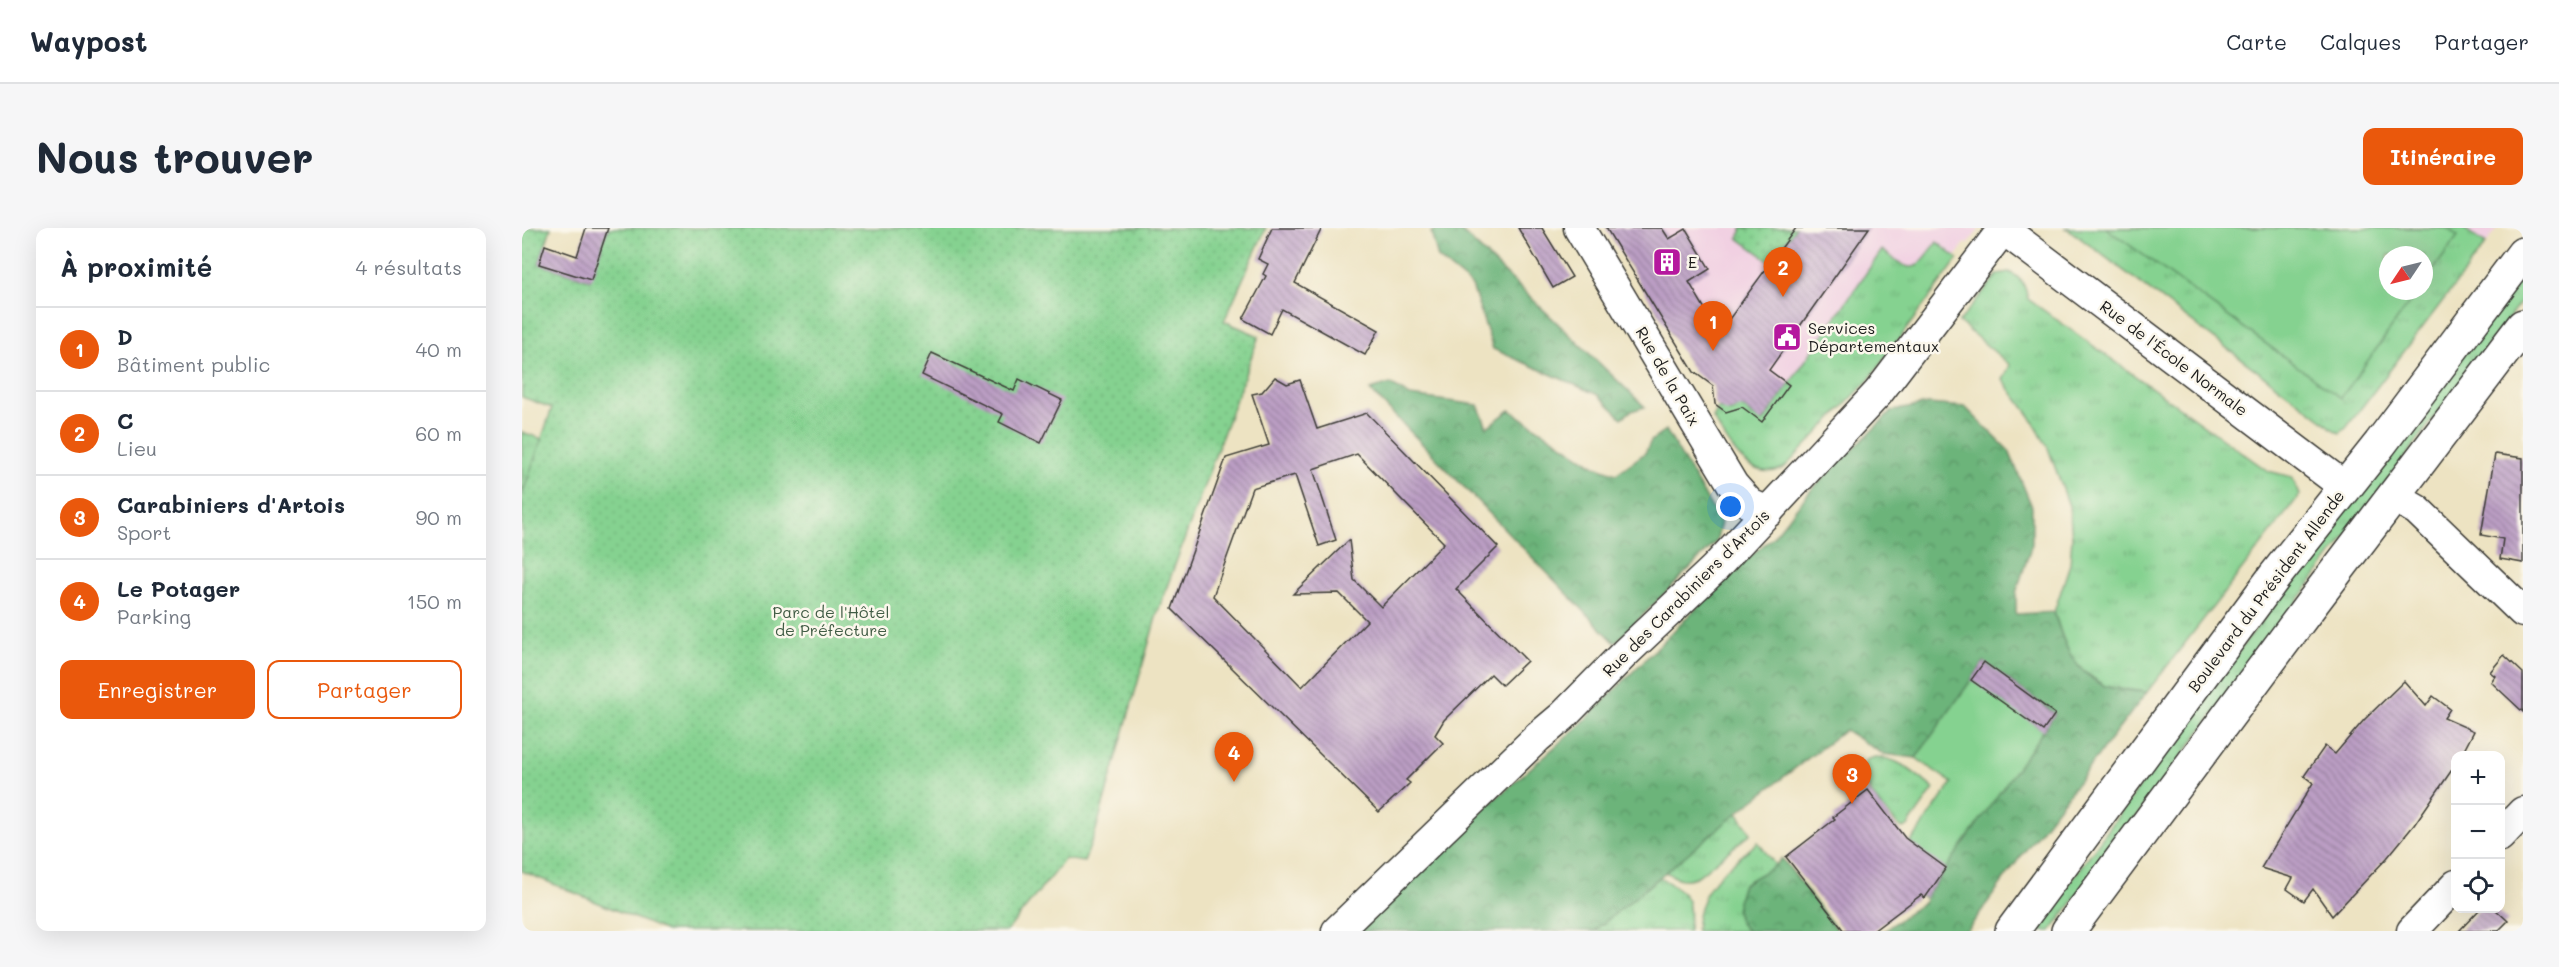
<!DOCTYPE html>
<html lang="fr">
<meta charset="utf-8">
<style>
:root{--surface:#fff;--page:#f6f6f7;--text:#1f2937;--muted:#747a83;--line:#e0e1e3;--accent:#ea580c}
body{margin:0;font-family:Mali,sans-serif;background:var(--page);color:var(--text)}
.controls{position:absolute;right:18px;bottom:18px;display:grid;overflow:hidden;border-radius:12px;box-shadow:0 6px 24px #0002}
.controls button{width:54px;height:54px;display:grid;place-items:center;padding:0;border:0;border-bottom:2px solid var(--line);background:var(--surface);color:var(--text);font:30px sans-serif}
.compass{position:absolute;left:1857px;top:18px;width:54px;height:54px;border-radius:50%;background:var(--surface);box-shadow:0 6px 24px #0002;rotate:235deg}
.you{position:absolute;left:1209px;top:279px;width:21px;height:21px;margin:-15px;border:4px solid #fff;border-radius:50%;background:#1a73e8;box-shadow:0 0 0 9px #1a73e833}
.badge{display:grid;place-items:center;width:39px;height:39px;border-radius:50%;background:var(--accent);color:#fff;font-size:20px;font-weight:700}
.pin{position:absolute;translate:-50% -50px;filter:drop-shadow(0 2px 3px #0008)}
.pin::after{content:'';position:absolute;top:32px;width:21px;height:18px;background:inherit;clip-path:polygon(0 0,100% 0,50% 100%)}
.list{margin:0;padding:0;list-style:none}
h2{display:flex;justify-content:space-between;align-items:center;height:78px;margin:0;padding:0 24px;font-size:26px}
h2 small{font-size:20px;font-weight:400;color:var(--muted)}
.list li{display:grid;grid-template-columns:39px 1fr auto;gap:18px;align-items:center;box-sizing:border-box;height:84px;padding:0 24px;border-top:2px solid var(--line)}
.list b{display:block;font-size:22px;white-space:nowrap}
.list p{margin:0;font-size:20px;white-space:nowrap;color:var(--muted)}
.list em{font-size:20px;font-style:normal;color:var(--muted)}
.actions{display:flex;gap:12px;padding:18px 24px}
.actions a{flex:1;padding:14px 0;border:2px solid var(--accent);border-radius:12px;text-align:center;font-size:21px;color:var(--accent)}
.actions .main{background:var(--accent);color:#fff}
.icon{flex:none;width:33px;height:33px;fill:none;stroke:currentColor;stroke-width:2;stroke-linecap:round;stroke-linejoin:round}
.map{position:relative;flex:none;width:2001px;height:703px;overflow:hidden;border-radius:12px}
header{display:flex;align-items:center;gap:36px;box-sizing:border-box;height:84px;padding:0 30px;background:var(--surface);border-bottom:2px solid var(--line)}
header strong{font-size:28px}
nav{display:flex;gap:33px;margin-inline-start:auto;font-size:21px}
.intro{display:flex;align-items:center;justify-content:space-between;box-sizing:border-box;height:144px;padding:0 36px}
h1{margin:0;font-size:42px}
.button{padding:15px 27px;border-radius:12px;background:var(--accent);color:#fff;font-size:21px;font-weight:700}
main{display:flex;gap:36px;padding:0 36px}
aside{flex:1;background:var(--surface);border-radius:12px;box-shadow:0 6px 24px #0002}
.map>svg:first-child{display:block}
</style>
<header>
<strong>Waypost</strong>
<nav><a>Carte</a><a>Calques</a><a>Partager</a></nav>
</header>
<div class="intro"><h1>Nous trouver</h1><a class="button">Itinéraire</a></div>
<main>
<aside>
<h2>À proximité<small>4 résultats</small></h2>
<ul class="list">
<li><span class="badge">1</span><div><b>D</b><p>Bâtiment public</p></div><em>40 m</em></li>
<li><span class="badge">2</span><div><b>C</b><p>Lieu</p></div><em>60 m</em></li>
<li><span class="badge">3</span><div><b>Carabiniers d'Artois</b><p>Sport</p></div><em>90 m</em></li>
<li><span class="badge">4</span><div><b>Le Potager</b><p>Parking</p></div><em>150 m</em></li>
</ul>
<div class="actions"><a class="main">Enregistrer</a><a>Partager</a></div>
</aside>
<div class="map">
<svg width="2001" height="703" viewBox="0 0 2001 703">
<defs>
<pattern id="grass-tufts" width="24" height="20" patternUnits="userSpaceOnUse" patternTransform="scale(1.5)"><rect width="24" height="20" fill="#85d290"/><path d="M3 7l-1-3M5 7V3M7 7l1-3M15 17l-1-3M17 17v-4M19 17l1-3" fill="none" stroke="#72b47c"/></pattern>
<pattern id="forest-crowns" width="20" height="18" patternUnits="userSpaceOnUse" patternTransform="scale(1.5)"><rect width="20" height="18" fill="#6cb47a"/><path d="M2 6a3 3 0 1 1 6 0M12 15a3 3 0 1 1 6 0" fill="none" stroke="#589263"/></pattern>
<pattern id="garden-dots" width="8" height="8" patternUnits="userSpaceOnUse" patternTransform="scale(1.5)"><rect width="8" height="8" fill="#85d290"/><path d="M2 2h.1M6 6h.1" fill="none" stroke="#72b47c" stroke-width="1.8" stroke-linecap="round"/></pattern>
<pattern id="building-back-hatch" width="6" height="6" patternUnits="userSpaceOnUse" patternTransform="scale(1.5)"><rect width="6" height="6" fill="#bb9ec4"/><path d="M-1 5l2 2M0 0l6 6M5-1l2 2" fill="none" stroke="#97809e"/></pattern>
</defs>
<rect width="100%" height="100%" fill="#fbf7ec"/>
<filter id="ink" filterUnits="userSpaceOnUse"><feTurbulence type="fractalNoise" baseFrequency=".0167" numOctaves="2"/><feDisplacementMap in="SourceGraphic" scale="12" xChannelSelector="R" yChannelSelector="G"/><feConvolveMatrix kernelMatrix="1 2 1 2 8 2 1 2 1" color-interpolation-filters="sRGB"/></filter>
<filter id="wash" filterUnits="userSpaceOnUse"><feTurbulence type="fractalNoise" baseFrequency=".008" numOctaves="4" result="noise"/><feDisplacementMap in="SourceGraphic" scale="24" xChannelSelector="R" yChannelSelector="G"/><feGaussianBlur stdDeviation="1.35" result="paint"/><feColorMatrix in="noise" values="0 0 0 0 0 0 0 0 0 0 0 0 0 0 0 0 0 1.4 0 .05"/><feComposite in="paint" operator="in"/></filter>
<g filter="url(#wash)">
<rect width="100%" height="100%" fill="#ede3c2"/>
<g fill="#f1d0e2">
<path d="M 1084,0 L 1458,0 L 1446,16 L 1443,15 L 1434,28 L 1436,31 L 1317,184 L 1262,240 L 1249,244 L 1232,240 L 1213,226 L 1191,190 L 1196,180 L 1191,169 L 1194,160 L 1172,144 Z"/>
<path d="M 1941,0 L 1976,0 L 1964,16 Z"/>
</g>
<g fill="url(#grass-tufts)" stroke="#507756" stroke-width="1.5" fill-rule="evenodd">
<path d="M 1542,0 L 1941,0 L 1964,16 L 1824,200 L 1818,205 L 1810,201 L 1802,193 L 1546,1 ZM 1866,27 L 1902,27 L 1902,63 L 1866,63 Z"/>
<path d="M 1415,14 L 1436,31 L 1346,153 L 1262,240 C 1227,256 1206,215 1191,190 L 1196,180 L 1208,184 L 1218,178 L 1241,194 L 1360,22 C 1392,46 1391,46 1415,14 Z"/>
<path d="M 2001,43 L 2001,71 L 1529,703 L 1512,703 L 1703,442 Z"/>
<path d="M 1487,44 C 1500,50 1503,57 1506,71 L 1746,243 L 1770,249 L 1778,267 L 1625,464 L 1584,459 L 1552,436 L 1542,415 L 1532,384 L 1548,336 L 1550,309 L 1547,278 L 1526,220 L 1508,188 L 1481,152 L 1488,137 L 1437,94 L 1476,46 Z"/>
<path d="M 0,204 L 20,211 L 0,268 Z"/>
<path d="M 1353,529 C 1377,529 1394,547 1412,561 L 1386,598 L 1381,600 L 1377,598 C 1363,583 1333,554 1344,532 Z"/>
<path d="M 1215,585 L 1229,605 L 1176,648 C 1162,654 1156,651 1143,644 Z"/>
<path d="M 1236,614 L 1254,638 L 1221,656 C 1216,673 1208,690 1226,703 L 1174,703 C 1177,655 1203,643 1236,614 Z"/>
<path d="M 1138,649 C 1167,669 1169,666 1167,703 L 1072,703 Z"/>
</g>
<g fill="url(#forest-crowns)" stroke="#44684b" stroke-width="1.5">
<path d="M 916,0 L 936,0 L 1123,179 L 1109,183 L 1100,190 L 1076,167 L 971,121 L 950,58 L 916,30 L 909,4 Z"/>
<path d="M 868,156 L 888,168 L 956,177 L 965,199 L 988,182 L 1073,238 L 1094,246 L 1123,225 L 1129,213 L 1144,202 L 1199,295 L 1194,314 L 1093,415 L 848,162 Z"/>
<path d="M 1406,176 L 1443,179 L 1487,223 L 1510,279 L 1510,316 L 1494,365 L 1494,386 L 1532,384 C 1542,416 1550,443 1583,458 C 1594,463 1612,462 1625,464 L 1496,632 L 1445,703 L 1362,703 L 1403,673 L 1403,670 L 1533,486 L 1462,434 L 1394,530 L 1361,526 L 1323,502 L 1225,577 L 1072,703 L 825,703 L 905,630 L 1058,497 L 1214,340 L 1251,309 L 1289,262 L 1370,183 Z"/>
<path d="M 1260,630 L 1316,703 L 1226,703 C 1208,690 1216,673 1221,656 L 1253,638 Z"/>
</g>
<g fill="#85d290" stroke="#507756" stroke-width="1.5">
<path d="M 1584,0 L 1925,0 L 1936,8 L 1902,55 L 1902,27 L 1866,27 L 1866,63 L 1896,63 L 1819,170 Z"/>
<path d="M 1462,434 L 1533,486 L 1403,670 L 1389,660 L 1389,614 L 1430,555 L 1394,530 Z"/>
</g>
<g fill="url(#garden-dots)" stroke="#507756" stroke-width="1.5">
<path d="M 0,0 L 29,0 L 17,36 L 68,52 L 86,0 L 744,0 L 702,93 L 737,108 L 635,386 L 574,602 L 562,634 L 543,631 L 485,703 L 144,703 L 0,643 L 0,268 L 30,180 L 0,169 Z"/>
<path d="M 1221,0 L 1274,0 L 1249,34 L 1216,10 Z"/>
</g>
<g id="blocks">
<g fill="url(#building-back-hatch)" fill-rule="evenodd">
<path d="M 64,0 L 86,0 L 69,52 L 17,36 L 23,17 L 55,28 Z"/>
<path d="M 750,0 L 800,0 L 773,55 L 857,102 L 843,127 L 760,81 L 748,106 L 721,91 L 744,48 L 741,46 L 746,36 L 736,31 Z"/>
<path d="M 996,0 L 1020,0 L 1050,49 L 1031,60 Z"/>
<path d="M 1084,0 L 1140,0 L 1147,11 L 1164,1 L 1188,41 L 1167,54 L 1197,105 L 1274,0 L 1347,0 L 1247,142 L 1267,157 L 1240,194 L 1220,179 L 1204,184 L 1193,176 L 1191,158 L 1172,144 Z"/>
<path d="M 410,125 L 492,163 L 497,151 L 540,172 L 519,215 L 477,194 L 481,186 L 400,147 Z"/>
<path d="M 753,149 L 765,156 L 778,152 L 795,201 L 845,185 L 976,319 L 934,361 L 1005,433 L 980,457 L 969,446 L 922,492 L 913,507 L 921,515 L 884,552 L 888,555 L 857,584 L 650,381 L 704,230 L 747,217 L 730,166 L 740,164 ZM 835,226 L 922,315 L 859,379 L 832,352 L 827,312 L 771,366 L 817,365 L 845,393 L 780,459 L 691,368 L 730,260 L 773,247 L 797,318 L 814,312 L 791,241 Z"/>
<path d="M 1973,226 L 2001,230 L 2001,335 L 1978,331 L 1981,311 L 1959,307 Z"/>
<path d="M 1982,427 L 2001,445 L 2001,484 L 1969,454 L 1973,448 L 1968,444 Z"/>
<path d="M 1462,434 L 1533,486 L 1521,503 L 1449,452 Z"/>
<path d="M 1882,453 L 1904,478 L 1911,468 L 1928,481 L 1922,490 L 1952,503 L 1939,528 L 1934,528 L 1934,536 L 1892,597 L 1865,630 L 1810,688 L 1791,661 L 1782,673 L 1765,661 L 1771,650 L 1739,640 L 1791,555 L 1782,548 L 1803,518 L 1813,526 L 1842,492 Z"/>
<path d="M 1346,562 L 1383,610 L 1424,640 L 1403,670 L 1399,667 L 1351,703 L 1322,703 L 1264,629 L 1313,591 L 1311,589 Z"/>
<path d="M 1958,681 L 1973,681 L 1986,693 L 1976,703 L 1937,703 Z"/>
</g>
</g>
</g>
<g filter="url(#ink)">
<use href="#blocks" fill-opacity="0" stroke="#3b3a35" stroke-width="1.5"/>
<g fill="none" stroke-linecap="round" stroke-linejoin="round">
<g stroke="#3b3a35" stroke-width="33">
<g id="minor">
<path d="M 1057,0 L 1211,257 L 1228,276 L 1246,284"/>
<path d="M 1481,1 L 1823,259"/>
<path d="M 1871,268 L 1895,282 L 2001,384"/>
<path d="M 1978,608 L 2001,584"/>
<path d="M 815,703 L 1016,509 L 1041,488 L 1103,425 L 1192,341 L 1356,165 L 1482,0"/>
<path d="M 1890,703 L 1934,657"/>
</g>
</g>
<g stroke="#3b3a35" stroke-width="36">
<g id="secondary">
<path d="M 1490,703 L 1753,348 L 1858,216 L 2001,26"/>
<path d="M 1546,703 L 1791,374 L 2001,98"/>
</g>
</g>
<use href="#minor" stroke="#fff" stroke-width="30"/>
<use href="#secondary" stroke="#fff" stroke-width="33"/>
</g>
</g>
<defs>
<g id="building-square" transform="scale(1.5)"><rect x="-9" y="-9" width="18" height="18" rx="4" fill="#b5179e" stroke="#fbf7ec"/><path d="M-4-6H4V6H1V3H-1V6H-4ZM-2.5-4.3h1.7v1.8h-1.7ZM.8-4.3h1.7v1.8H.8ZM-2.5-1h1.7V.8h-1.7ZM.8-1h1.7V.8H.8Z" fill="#fff"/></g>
<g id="civic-square" transform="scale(1.5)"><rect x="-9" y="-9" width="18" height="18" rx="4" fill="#b5179e" stroke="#fbf7ec"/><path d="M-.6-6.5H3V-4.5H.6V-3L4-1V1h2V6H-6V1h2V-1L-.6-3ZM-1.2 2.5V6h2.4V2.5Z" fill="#fff"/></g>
</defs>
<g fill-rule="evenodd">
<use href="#building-square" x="1145" y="34"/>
<use href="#civic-square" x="1265" y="109"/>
</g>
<g text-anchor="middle" stroke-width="5" stroke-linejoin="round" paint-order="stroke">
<g font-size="16" fill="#1c1c1c" stroke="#fbf7ec" text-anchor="start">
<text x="1166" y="40">E</text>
<text x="1286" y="106">Services<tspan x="1286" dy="18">Départementaux</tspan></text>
</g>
<g font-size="16" fill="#1c1c1c" stroke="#fbf7ec">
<text transform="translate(1652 130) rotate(37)" y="6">Rue de l'École Normale</text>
<text transform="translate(1146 148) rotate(60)" y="6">Rue de la Paix</text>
<text transform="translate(1744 363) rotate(-53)" y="6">Boulevard du Président Allende</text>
<text transform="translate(1164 365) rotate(-45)" y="6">Rue des Carabiniers d'Artois</text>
</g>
<g font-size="16" fill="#415c45" stroke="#fbf7ec">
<text x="309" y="390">Parc de l'Hôtel<tspan x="309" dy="18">de Préfecture</tspan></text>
</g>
</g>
</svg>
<div class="controls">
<button>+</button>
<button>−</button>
<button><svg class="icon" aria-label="locate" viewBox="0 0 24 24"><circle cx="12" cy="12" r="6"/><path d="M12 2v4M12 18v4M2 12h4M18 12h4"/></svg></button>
</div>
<svg class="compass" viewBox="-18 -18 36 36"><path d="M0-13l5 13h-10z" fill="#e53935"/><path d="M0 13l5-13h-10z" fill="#747a83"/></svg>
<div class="you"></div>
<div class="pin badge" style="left:1191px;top:123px">1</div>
<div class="pin badge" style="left:1261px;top:69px">2</div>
<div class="pin badge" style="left:1330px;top:576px">3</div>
<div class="pin badge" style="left:712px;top:554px">4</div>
</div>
</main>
